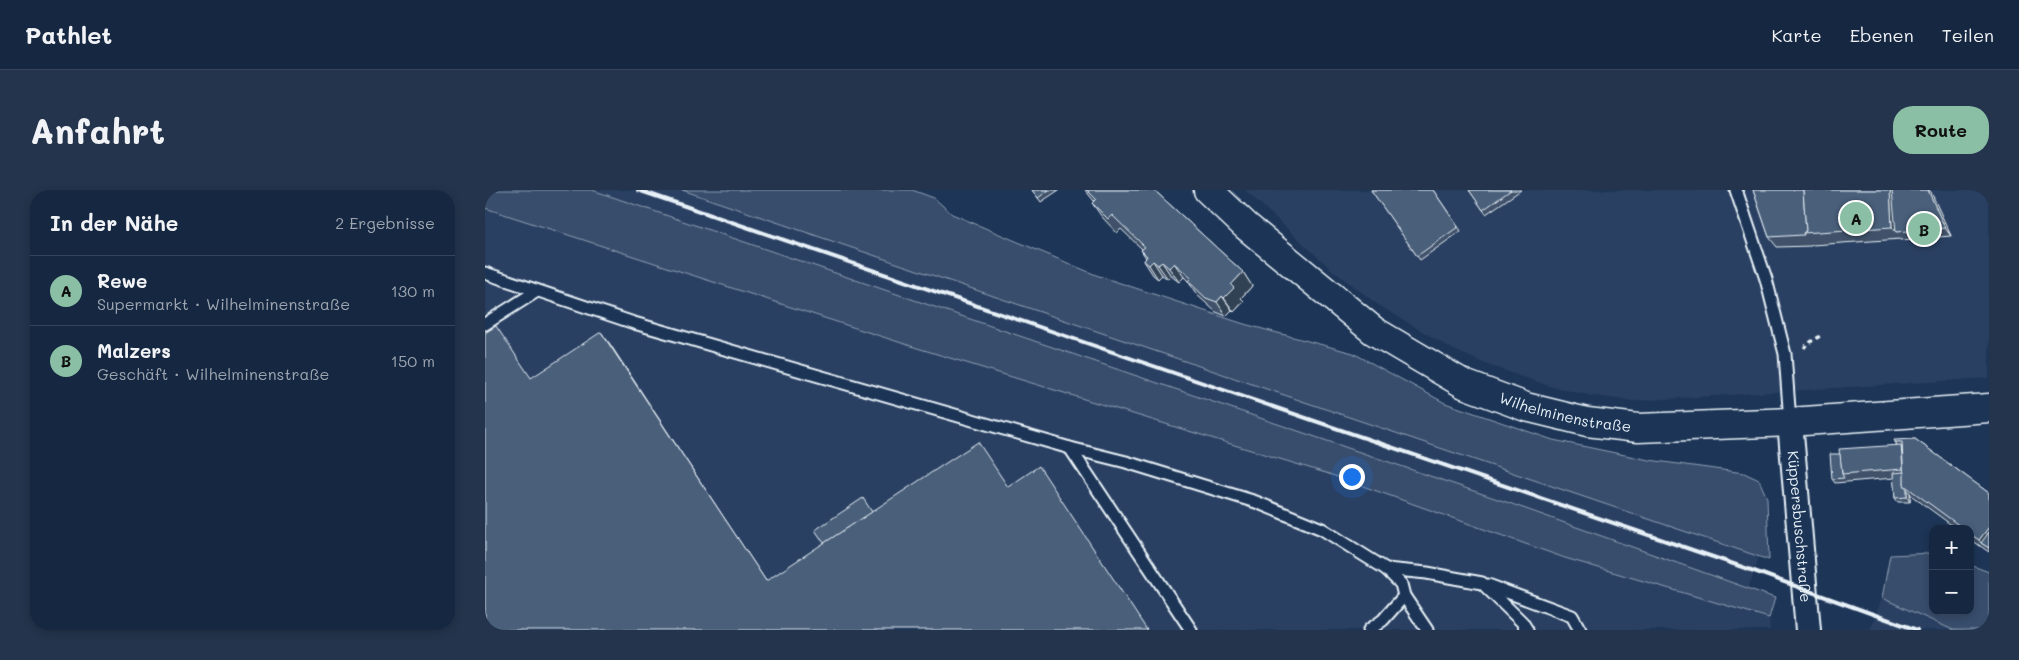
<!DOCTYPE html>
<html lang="de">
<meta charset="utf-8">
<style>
:root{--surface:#162841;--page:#23344c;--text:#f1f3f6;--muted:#9ea6b1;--line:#35445a;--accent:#8abfa5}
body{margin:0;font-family:Mali,sans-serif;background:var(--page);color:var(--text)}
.controls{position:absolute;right:15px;bottom:15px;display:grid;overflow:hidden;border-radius:10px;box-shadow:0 2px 8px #0003}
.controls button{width:45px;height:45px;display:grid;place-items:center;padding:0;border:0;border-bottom:1px solid var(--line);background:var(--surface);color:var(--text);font:25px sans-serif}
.you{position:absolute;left:866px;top:286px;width:18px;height:18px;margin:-12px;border:4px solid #fff;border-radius:50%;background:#1a73e8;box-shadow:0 0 0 8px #1a73e833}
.badge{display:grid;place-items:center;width:32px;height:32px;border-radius:50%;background:var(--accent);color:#111;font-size:16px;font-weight:700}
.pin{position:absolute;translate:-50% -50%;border:2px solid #fff;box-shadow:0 1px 5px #0006}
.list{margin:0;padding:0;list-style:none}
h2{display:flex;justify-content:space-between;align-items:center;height:65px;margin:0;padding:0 20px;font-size:21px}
h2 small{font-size:16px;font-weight:400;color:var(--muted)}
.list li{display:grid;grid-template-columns:32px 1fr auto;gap:15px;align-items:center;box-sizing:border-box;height:70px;padding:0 20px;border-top:1px solid var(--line)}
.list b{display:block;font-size:19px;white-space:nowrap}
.list p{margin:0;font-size:16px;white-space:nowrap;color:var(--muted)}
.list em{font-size:16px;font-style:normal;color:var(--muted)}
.map{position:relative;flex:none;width:1504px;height:440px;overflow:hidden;border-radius:20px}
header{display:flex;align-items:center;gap:30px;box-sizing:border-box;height:70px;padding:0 25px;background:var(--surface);border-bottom:1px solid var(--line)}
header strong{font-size:24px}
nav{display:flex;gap:28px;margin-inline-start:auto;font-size:18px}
.intro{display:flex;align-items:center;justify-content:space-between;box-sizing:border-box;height:120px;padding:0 30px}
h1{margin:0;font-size:35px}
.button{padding:12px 22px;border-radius:20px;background:var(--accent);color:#111;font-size:18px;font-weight:700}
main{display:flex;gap:30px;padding:0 30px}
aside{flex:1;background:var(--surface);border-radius:20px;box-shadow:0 2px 8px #0003}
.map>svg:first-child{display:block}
</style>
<header>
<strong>Pathlet</strong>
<nav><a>Karte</a><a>Ebenen</a><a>Teilen</a></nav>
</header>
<div class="intro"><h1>Anfahrt</h1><a class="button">Route</a></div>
<main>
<aside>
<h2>In der Nähe<small>2 Ergebnisse</small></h2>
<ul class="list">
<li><span class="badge">A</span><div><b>Rewe</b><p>Supermarkt · Wilhelminenstraße</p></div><em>130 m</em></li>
<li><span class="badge">B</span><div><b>Malzers</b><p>Geschäft · Wilhelminenstraße</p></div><em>150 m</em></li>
</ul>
</aside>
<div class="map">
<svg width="1504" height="440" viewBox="0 0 1504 440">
<rect width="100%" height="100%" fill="#1d3557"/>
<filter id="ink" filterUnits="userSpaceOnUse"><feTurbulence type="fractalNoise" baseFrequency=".02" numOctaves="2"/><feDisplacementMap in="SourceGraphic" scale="10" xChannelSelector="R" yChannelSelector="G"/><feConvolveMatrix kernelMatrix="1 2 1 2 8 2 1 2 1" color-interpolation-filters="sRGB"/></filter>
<g filter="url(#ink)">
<g fill="#2a4162">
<path d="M 107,0 L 197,0 L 1274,366 L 1263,399 L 1024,313 Z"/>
<path d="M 760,0 L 1504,0 L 1504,188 L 1149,211 L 1108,206 L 1064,196 L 1003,175 L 967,159 L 895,116 L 847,80 Z"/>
<path d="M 0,18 L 429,157 L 844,284 L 1080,368 L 1284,428 L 1285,440 L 0,440 Z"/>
<path d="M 1397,408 L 1468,440 L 1385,440 Z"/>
</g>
<g fill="#374d6c" stroke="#909fb2">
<path d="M 0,0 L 107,0 L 1024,313 L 1290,408 L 1284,428 L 1080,368 L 844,284 L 429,157 L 0,18 Z"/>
<path d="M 197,0 L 427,0 L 449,8 L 467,24 L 611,85 L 759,134 L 868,163 L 960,213 L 1068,250 L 1164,270 L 1259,283 L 1274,290 L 1282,308 L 1284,370 Z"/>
<path d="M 1448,363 L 1448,421 L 1485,421 L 1485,375 L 1504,382 L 1504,440 L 1468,440 L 1397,408 L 1405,365 Z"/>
</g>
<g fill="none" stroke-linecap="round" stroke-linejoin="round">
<g stroke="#e8f1f8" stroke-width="15">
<g id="lane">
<path d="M 1251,0 L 1281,89 L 1300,164 L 1305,232"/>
<path d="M 0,83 L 149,133 L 585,258 L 641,272 L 771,312 L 837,339 L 901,379 L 942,383 L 997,393 L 1037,432 L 1042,440"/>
<path d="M 0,134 L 52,101"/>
<path d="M 585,258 L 706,440"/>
<path d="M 1003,395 L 1087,426 L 1095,440"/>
<path d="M 919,406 L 942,440"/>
<path d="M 884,440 L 898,430 L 919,406 L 916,394 L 901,379"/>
</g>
</g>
<g stroke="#e8f1f8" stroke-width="28">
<g id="street">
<path id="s1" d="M 1305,232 L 1323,440"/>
</g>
</g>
<g stroke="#e8f1f8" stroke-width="31">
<g id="secondary">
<path id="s2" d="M 723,0 L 761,36 L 889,141 L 979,194 L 1041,217 L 1102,232 L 1153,238 L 1305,232 L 1504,218"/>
</g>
</g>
<path stroke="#e8f1f8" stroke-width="3" stroke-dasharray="4 4" stroke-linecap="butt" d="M 1319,158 L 1322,154 L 1337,145"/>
<use href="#lane" stroke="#1d3557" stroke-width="11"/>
<use href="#street" stroke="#1d3557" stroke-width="24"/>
<use href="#secondary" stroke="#1d3557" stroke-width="28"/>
<path stroke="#e8f1f8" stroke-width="4" d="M 153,0 L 1269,381 L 1432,440"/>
</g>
<g fill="#3f5169" stroke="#e8f1f8">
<path d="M 547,0 L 574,0 L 556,12 Z"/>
<path d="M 600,0 L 669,0 L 758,82 L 767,96 L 756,108 L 759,111 L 749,122 L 747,120 L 741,126 L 731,122 L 712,105 L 703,91 L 699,87 L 694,92 L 686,86 L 683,89 L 677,85 L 673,89 L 668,85 L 659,71 L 661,68 L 656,60 L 657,59 L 636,39 L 632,43 L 617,27 L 607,13 L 609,11 Z"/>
<path d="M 886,0 L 948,0 L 976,41 L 935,70 Z"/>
<path d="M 984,0 L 1036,0 L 1001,24 Z"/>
<path d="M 1268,0 L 1444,0 L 1466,46 L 1416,50 L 1416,49 L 1327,55 L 1326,56 L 1292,57 L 1284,47 Z"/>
<path d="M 1430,249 L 1504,303 L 1504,362 L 1485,349 L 1485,339 L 1472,339 L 1427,306 L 1425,303 L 1425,312 L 1413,312 L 1410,308 L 1409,288 L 1350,293 L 1347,289 L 1355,264 L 1412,255 L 1410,252 Z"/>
</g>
<g fill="#334255" stroke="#e8f1f8">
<path d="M 1405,0 L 1413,0 L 1411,42 L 1407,37 Z"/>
<path d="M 1443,0 L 1444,0 L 1446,2 L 1466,46 L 1460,38 Z"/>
<path d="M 668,71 L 677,85 L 673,89 L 664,75 Z"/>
<path d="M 677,72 L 686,86 L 683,89 L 673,75 Z"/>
<path d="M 689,73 L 699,87 L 694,92 L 684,78 Z"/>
<path d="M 758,82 L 767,96 L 756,108 L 759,111 L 749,122 L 739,108 L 746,95 Z"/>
<path d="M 737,106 L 747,120 L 741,126 L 732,112 Z"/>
<path d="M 116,142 L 125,154 L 289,404 L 281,391 Z"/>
<path d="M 1416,255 L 1421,263 L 1421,283 L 1418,279 Z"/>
<path d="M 1422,299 L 1425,303 L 1425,312 L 1422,307 Z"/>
<path d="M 1504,337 L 1504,358 L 1496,353 L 1494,350 Z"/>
</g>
<g fill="#495e7a" stroke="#e8f1f8">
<path d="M 547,0 L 564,0 L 553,8 Z"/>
<path d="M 602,0 L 669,0 L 758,82 L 746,95 L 749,98 L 739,108 L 737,106 L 732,112 L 721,108 L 703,91 L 706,88 L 689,73 L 684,78 L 677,72 L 673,75 L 668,71 L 664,75 L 659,71 L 662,66 L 656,60 L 660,57 L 627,25 L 623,29 L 607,13 L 611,9 Z"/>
<path d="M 886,0 L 948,0 L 973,37 L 932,66 Z"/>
<path d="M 984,0 L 1026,0 L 998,20 Z"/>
<path d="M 1268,0 L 1318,0 L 1321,41 L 1318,43 L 1319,45 L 1318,45 L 1284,47 Z"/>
<path d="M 1318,0 L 1405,0 L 1407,37 L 1318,43 L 1321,41 Z"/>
<path d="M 1407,0 L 1443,0 L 1460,38 L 1411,42 Z"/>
<path d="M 11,136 L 46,188 L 116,142 L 281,391 L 493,252 L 523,297 L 554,276 L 662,440 L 0,440 L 0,143 Z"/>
<path d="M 1430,249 L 1504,303 L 1504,337 L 1494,350 L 1485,344 L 1485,339 L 1479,339 L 1419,295 L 1417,252 L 1410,252 L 1409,250 Z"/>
<path d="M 1416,255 L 1418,279 L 1357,284 L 1354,259 Z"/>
<path d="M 1345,264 L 1355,264 L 1357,284 L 1359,288 L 1347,289 Z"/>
<path d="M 1419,282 L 1419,295 L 1422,299 L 1422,307 L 1410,308 L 1408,283 Z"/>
<path d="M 378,308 L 387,322 L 339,353 L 330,340 Z"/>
<path d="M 1504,342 L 1504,358 L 1496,353 Z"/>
</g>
</g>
<g text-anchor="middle" stroke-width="4" stroke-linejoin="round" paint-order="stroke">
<g font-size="15" fill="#e8f1f8" stroke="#1d3557">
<text dy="5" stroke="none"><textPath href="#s2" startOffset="428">Wilhelminenstraße</textPath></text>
<text dy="5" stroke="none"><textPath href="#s1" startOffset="105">Küppersbuschstraße</textPath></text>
</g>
</g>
</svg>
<div class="controls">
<button>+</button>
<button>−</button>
</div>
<div class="you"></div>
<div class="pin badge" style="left:1371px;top:28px">A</div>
<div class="pin badge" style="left:1439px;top:39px">B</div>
</div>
</main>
